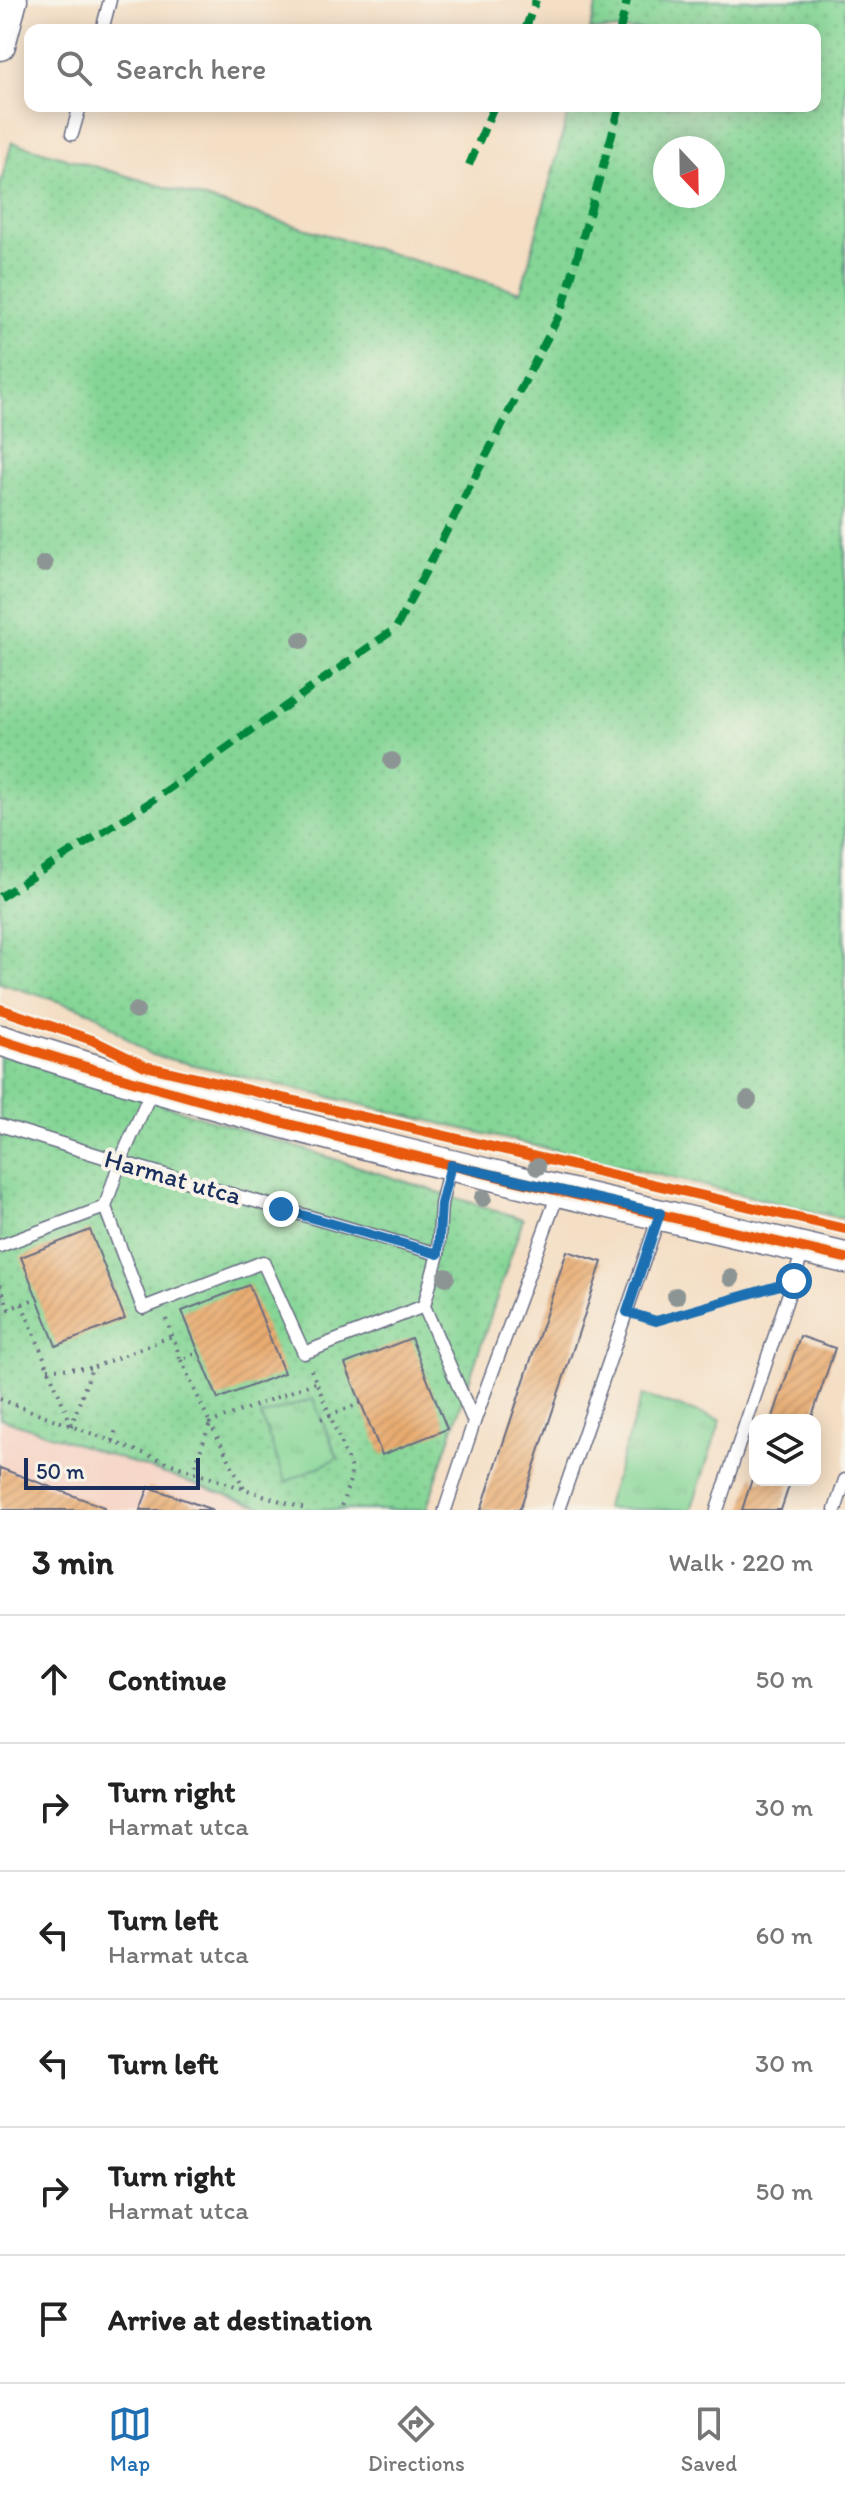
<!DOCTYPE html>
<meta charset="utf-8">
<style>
:root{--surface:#fff;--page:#f2f2f2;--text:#222;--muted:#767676;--line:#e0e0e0;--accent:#1f6fb2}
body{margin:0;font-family:Itim,sans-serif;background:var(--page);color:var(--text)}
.controls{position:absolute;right:24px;bottom:24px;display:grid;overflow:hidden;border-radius:16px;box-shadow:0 4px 20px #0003}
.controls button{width:72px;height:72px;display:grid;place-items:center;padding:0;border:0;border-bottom:2px solid var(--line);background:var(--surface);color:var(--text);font:40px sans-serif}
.compass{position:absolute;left:653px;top:136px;width:72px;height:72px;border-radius:50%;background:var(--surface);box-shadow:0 4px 20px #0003;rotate:158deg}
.scale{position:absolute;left:24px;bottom:20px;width:176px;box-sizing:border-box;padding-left:8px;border:4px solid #1b2f5e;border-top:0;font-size:22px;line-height:28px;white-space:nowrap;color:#1b2f5e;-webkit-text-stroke:6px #f7f3e8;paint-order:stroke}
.stop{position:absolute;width:24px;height:24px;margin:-18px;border:6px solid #1f6fb2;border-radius:50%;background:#fff}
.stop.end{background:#1f6fb2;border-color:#fff;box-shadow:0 2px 8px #0008}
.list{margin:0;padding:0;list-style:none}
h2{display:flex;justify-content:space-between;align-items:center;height:104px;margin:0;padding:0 32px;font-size:34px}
h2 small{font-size:26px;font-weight:400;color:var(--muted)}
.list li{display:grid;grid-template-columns:52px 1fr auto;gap:24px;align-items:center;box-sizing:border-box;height:128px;padding:0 32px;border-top:2px solid var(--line)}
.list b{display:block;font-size:30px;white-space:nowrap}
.list p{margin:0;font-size:26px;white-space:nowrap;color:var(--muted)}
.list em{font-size:26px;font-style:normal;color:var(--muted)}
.icon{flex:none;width:44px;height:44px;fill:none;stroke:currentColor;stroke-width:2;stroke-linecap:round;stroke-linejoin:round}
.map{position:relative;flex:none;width:845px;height:1510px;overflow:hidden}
.search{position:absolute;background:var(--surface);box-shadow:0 4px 20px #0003;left:24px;right:24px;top:24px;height:88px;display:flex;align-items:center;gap:20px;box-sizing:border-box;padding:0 28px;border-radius:16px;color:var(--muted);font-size:30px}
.sheet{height:872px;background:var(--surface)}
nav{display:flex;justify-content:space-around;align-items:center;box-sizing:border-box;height:112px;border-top:2px solid var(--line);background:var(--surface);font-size:22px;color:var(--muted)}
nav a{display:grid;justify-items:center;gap:4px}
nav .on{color:var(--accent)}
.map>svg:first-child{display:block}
</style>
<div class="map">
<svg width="845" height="1510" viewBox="0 0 845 1510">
<defs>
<pattern id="grass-dots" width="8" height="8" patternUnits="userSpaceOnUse" patternTransform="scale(2)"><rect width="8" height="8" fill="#85d696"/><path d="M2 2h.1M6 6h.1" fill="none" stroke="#72b884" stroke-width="1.8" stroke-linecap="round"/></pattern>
<pattern id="park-tufts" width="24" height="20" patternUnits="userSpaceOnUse" patternTransform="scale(2)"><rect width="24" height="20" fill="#85d696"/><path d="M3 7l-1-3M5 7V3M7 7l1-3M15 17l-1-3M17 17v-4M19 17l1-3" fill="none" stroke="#72b884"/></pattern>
<pattern id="building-hatch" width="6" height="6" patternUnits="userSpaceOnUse" patternTransform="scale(2)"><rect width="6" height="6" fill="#e8ab6f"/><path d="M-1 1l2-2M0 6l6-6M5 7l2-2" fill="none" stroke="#c69363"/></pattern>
</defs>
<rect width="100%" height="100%" fill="#f7f3e8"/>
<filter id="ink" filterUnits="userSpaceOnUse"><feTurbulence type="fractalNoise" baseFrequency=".0125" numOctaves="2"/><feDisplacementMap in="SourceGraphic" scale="16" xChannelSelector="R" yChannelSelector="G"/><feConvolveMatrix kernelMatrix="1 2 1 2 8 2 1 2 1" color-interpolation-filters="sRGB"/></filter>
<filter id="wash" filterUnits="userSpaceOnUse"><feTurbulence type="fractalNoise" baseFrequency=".006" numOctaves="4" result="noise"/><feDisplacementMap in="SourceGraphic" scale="32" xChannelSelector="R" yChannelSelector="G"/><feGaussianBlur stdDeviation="1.8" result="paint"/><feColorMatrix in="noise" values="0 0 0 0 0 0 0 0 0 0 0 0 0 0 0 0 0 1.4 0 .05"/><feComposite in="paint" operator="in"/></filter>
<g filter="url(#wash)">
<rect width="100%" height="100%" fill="#f4dec4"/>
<path fill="#f6d2c3" d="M 0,1418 L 271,1510 L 0,1510 Z"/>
<g fill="url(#grass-dots)" stroke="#50827a" stroke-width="2" fill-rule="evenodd">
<path d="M 598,0 L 845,0 L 845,1219 L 148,1054 L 92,1012 L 0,983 L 0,185 L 12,142 L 521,292 L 570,106 L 815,106 L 815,30 L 590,30 ZM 713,148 L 713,196 L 665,196 L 665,148 Z"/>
<path d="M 0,1053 L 523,1219 L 426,1510 L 271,1510 L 0,1418 Z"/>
</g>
<g fill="url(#park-tufts)" stroke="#50827a" stroke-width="2">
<path d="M 642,1395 L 721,1420 L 691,1510 L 605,1509 Z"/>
<path d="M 313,1399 L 338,1458 L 286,1482 L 261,1416 Z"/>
</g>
<g id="blocks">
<g fill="url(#building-hatch)">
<path d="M 90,1230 L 125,1319 L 56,1346 L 21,1257 Z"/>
<path d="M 567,1251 L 602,1262 L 521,1506 L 519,1510 L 481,1510 Z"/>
<path d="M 249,1285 L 284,1373 L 218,1399 L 182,1311 Z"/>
<path d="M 800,1336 L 835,1348 L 811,1420 L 772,1420 Z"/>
<path d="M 411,1338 L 447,1429 L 382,1455 L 345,1364 Z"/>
<path d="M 0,1468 L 104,1507 L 103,1510 L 0,1510 Z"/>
<path d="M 754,1473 L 755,1480 L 791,1480 L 781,1510 L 742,1510 Z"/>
<path d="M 149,1487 L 213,1510 L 140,1510 Z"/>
</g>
</g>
</g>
<g filter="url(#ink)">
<use href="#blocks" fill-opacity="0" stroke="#676c82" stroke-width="2"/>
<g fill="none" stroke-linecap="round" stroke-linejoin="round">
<g stroke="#676c82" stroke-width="15">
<g id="service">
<path d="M 102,30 L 110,0"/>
<path d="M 72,134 L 80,106"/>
<path d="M 153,1087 L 120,1162 L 105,1207 L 143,1308 L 263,1262 L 304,1353 L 424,1306"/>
<path d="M 0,1125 L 120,1162 L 438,1254"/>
<path d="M 450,1166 L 441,1204 L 438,1254 L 424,1306 L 474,1422"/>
<path d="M 0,1246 L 105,1207"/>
<path d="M 445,1510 L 474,1422 L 559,1191"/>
<path d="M 558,1510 L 659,1217"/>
<path d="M 717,1510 L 804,1248"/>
<path d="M 835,1510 L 845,1480"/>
</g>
</g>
<g stroke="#676c82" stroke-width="33">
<g id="tertiary">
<path d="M 0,45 L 12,0"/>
<path d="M 0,1040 C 276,1130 562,1191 845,1258"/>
</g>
</g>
<g stroke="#676c82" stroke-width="4" stroke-dasharray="2 6" stroke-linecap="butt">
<path d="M 0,1285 L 9,1309 L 37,1298"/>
<path d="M 22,1304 L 71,1424"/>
<path d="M 643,1317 L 656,1321 L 773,1287"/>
<path d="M 166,1319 L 181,1360 L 199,1352"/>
<path d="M 181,1360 L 210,1423 L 193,1472"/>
<path d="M 48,1369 L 92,1368"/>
<path d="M 311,1370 L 330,1415 L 361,1403"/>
<path d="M 0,1399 L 193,1472 L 308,1510"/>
<path d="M 321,1419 L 330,1415 L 350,1466 L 351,1477 L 340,1510"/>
<path d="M 71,1426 L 92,1368 L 172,1336"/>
<path d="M 113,1441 L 116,1428"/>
<path d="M 244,1488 L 210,1423 L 316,1382"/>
</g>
<use href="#service" stroke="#fff" stroke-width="12"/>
<use href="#tertiary" stroke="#fff" stroke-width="30"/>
<g stroke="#00873e" stroke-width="8" stroke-dasharray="16 8" stroke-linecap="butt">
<path d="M 525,30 L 536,0"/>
<path d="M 620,30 L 627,0"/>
<path d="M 469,165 L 494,106"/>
<path d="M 0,897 L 149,803 L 396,628 L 562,310 L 620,106"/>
</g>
<g stroke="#f7f3e8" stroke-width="15">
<g id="cycleway">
<path d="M 0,1009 L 92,1040 L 145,1066 L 845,1229"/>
<path d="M 0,1040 C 276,1130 562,1191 845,1258"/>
</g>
</g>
<use href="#cycleway" stroke="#e8590c" stroke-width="10"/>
</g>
<g fill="#8c9594">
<circle cx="44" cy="564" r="9"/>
<circle cx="301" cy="640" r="9"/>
<circle cx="392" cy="761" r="9"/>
<circle cx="136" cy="1011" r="9"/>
<circle cx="748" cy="1100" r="9"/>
<circle cx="537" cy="1167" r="9"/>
<circle cx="483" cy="1198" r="9"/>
<circle cx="446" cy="1277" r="9"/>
<circle cx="731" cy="1278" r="9"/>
<circle cx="676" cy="1296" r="9"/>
</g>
</g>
<g fill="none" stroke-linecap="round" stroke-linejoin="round" filter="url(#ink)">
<path stroke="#1f6fb2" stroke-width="10" d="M 281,1209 L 438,1254 L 441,1204 L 451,1165 L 660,1213 L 627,1312 L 656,1321 L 794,1281"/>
</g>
<g text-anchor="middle" stroke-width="8" stroke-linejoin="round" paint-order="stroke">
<g font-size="26" fill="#1b2f5e" stroke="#f7f3e8">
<text transform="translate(173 1177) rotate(16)" y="9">Harmat utca</text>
</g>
</g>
</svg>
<div class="controls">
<button><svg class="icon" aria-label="layers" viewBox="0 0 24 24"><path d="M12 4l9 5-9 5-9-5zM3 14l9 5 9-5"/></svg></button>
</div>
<svg class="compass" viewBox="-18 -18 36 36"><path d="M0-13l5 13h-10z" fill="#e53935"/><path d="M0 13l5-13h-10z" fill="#767676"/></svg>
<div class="scale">50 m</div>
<div class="stop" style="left:794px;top:1281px"></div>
<div class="stop end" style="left:281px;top:1209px"></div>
<div class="search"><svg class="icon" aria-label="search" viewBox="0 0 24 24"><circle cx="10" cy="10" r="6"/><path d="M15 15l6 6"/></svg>Search here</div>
</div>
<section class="sheet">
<h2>3 min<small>Walk · 220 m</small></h2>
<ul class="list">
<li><svg class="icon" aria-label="ahead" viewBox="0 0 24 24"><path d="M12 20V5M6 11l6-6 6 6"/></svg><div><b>Continue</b></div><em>50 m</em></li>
<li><svg class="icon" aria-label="right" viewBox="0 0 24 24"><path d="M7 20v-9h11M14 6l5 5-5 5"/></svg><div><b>Turn right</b><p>Harmat utca</p></div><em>30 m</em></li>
<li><svg class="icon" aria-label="left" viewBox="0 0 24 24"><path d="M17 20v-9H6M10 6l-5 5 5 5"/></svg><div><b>Turn left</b><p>Harmat utca</p></div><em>60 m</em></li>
<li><svg class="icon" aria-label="left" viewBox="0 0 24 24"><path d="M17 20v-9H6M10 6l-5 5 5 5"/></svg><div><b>Turn left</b></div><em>30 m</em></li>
<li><svg class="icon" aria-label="right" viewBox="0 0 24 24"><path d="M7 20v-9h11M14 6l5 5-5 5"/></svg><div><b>Turn right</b><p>Harmat utca</p></div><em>50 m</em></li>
<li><svg class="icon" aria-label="arrive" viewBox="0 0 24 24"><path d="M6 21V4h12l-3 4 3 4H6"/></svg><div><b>Arrive at destination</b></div></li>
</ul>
</section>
<nav>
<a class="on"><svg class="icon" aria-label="map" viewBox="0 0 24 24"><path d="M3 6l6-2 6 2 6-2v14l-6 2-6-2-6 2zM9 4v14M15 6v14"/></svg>Map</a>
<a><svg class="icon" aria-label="directions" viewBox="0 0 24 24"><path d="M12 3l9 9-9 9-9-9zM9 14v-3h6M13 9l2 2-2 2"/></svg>Directions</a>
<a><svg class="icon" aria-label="saved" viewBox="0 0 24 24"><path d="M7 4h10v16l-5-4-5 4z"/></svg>Saved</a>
</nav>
